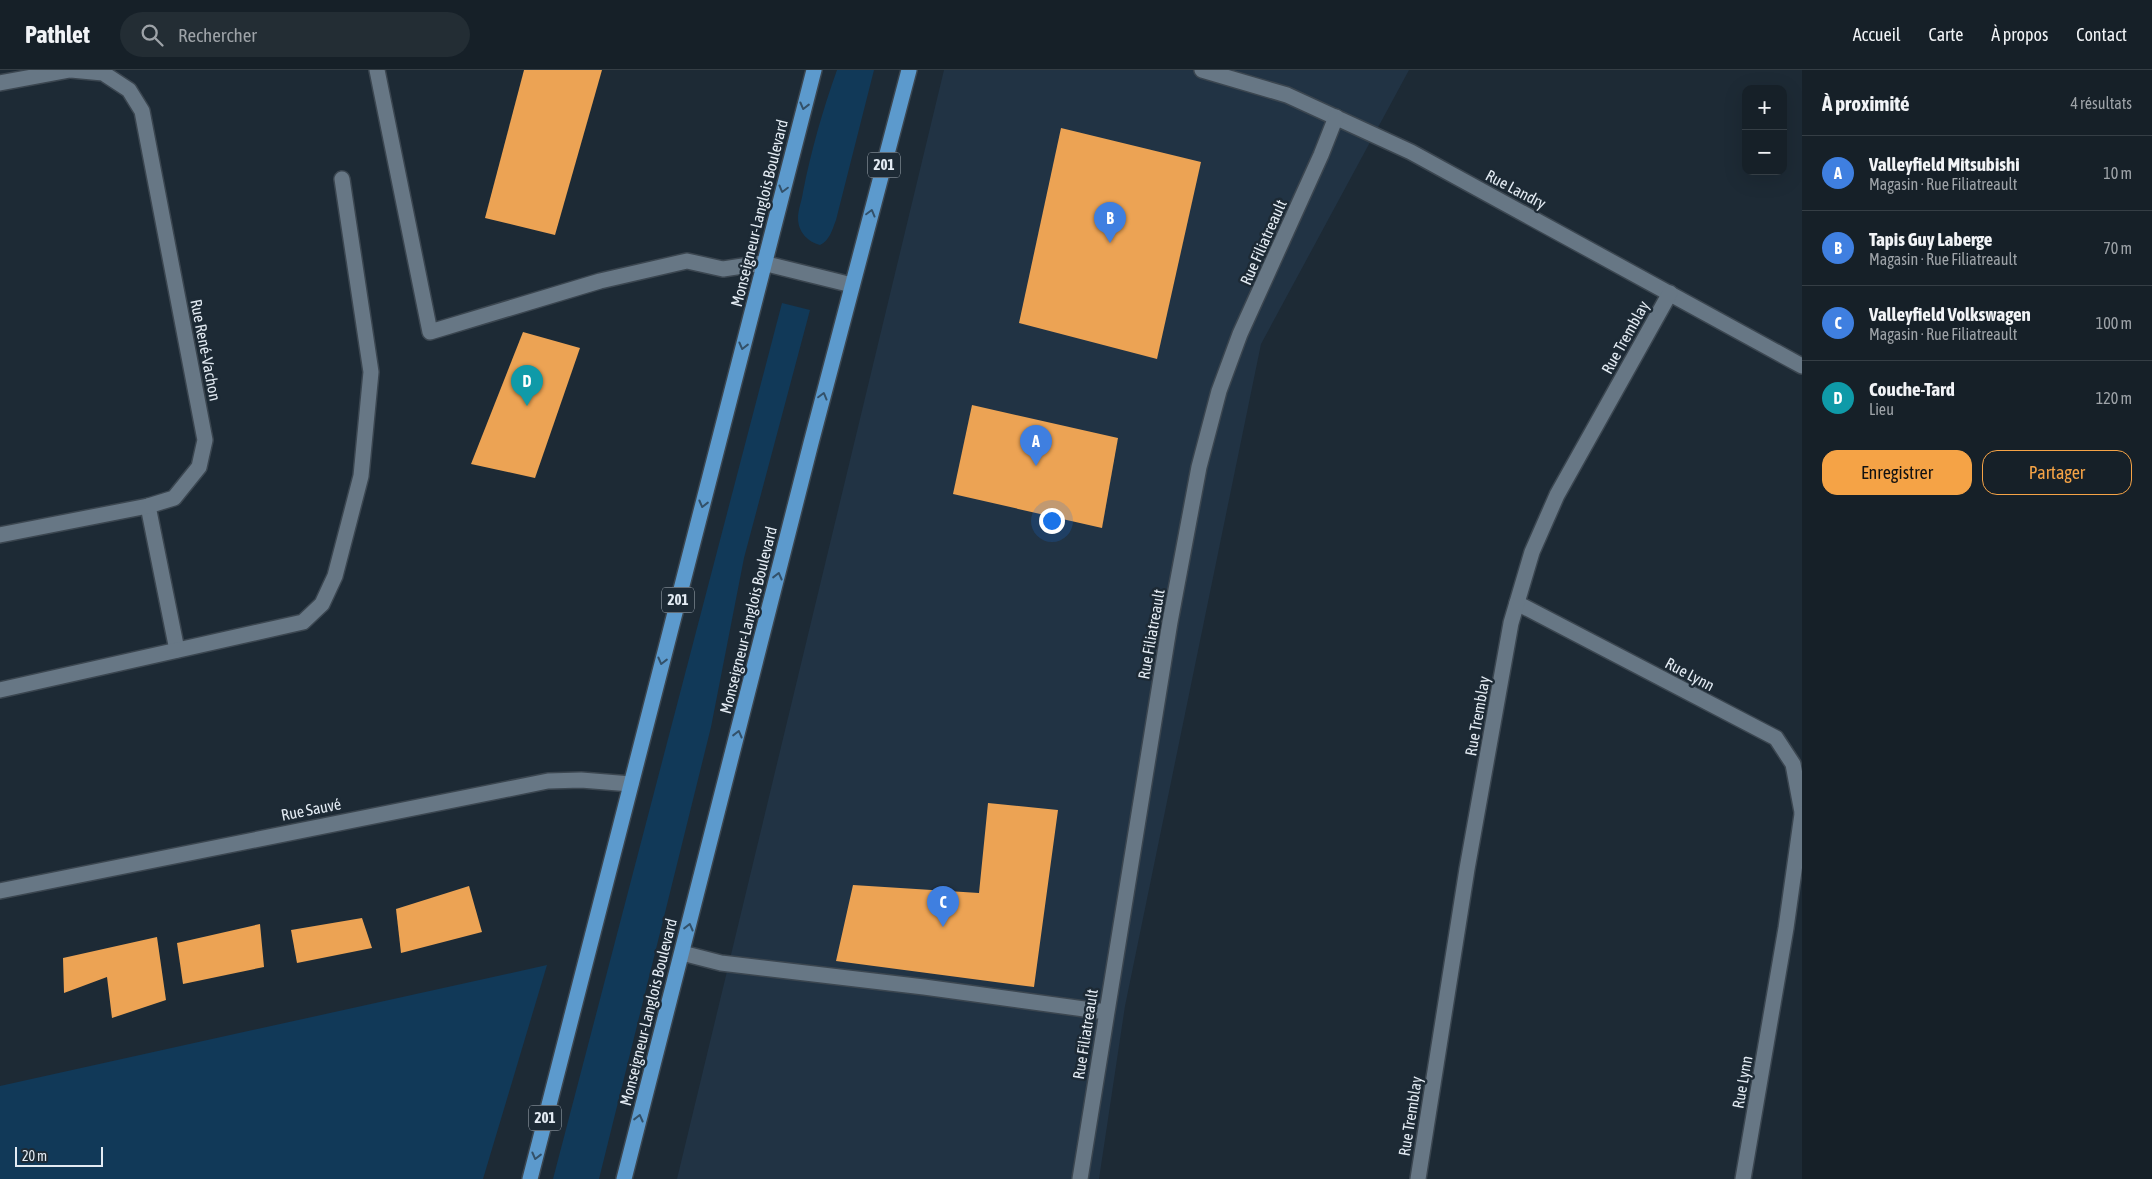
<!DOCTYPE html>
<html lang="fr">
<meta charset="utf-8">
<style>
:root{--surface:#162028;--page:#232d34;--text:#f1f3f6;--muted:#9ea3a8;--line:#353e45;--accent:#f5a346}
body{margin:0;font-family:"Asap Condensed",sans-serif;background:var(--page);color:var(--text)}
.controls{position:absolute;right:15px;top:15px;display:grid;overflow:hidden;border-radius:10px;box-shadow:0 5px 20px #0002}
.controls button{width:45px;height:45px;display:grid;place-items:center;padding:0;border:0;border-bottom:1px solid var(--line);background:var(--surface);color:var(--text);font:25px sans-serif}
.scale{position:absolute;left:15px;bottom:12px;width:88px;box-sizing:border-box;padding-left:5px;border:2px solid #e3ebf3;border-top:0;font-size:14px;line-height:18px;white-space:nowrap;color:#e3ebf3;-webkit-text-stroke:4px #1d2a35;paint-order:stroke}
.you{position:absolute;left:1051px;top:450px;width:18px;height:18px;margin:-12px;border:4px solid #fff;border-radius:50%;background:#1a73e8;box-shadow:0 0 0 8px #1a73e833}
.badge{display:grid;place-items:center;width:32px;height:32px;border-radius:50%;background:var(--accent);color:#fff;font-size:16px;font-weight:700}
.pin{position:absolute;translate:-50% -41px;filter:drop-shadow(0 1px 2px #0008)}
.pin::after{content:'';position:absolute;top:26px;width:18px;height:15px;background:inherit;clip-path:polygon(0 0,100% 0,50% 100%)}
.list{margin:0;padding:0;list-style:none}
h2{display:flex;justify-content:space-between;align-items:center;height:65px;margin:0;padding:0 20px;font-size:21px}
h2 small{font-size:16px;font-weight:400;color:var(--muted)}
.list li{display:grid;grid-template-columns:32px 1fr auto;gap:15px;align-items:center;box-sizing:border-box;height:75px;padding:0 20px;border-top:1px solid var(--line)}
.list b{display:block;font-size:19px;white-space:nowrap}
.list p{margin:0;font-size:16px;white-space:nowrap;color:var(--muted)}
.list em{font-size:16px;font-style:normal;color:var(--muted)}
.actions{display:flex;gap:10px;padding:15px 20px}
.actions a{flex:1;padding:11px 0;border:1px solid var(--accent);border-radius:15px;text-align:center;font-size:18px;color:var(--accent)}
.actions .main{background:var(--accent);color:#111}
.icon{flex:none;width:28px;height:28px;fill:none;stroke:currentColor;stroke-width:2;stroke-linecap:round;stroke-linejoin:round}
.map{position:relative;flex:none;width:1802px;height:1109px;overflow:hidden}
header{display:flex;align-items:center;gap:30px;box-sizing:border-box;height:70px;padding:0 25px;background:var(--surface);border-bottom:1px solid var(--line)}
header strong{font-size:24px}
nav{display:flex;gap:28px;margin-inline-start:auto;font-size:18px}
.search{width:350px;height:45px;background:var(--page);display:flex;align-items:center;gap:12px;box-sizing:border-box;padding:0 18px;border-radius:28px;color:var(--muted);font-size:19px}
main{display:flex}
aside{flex:1;background:var(--surface)}
.map>svg:first-child{display:block}
</style>
<header>
<strong>Pathlet</strong>
<div class="search"><svg class="icon" aria-label="search" viewBox="0 0 24 24"><circle cx="10" cy="10" r="6"/><path d="M15 15l6 6"/></svg>Rechercher</div>
<nav><a>Accueil</a><a>Carte</a><a>À propos</a><a>Contact</a></nav>
</header>
<main>
<div class="map">
<svg width="1802" height="1109" viewBox="0 0 1802 1109">
<rect width="100%" height="100%" fill="#1d2a35"/>
<path fill="#213344" d="M 944,0 L 1409,0 L 1261,274 L 1125,936 L 1099,1109 L 677,1109 Z"/>
<g fill="#113958">
<path d="M 837,0 L 874,0 L 836,150 C 832,160 830,170 820,175 C 808,172 798,162 798,148 C 798,140 802,130 803,122 C 811,81 823,39 837,0 Z"/>
<path d="M 782,233 L 810,240 L 744,488 L 711,657 L 599,1109 L 553,1109 Z"/>
<path d="M 547,895 L 483,1109 L 0,1109 L 0,1016 Z"/>
</g>
<g fill="#eca354">
<path d="M 524,0 L 602,0 L 555,165 L 485,148 Z"/>
<path d="M 1061,58 L 1201,92 L 1157,289 L 1019,253 Z"/>
<path d="M 523,262 L 580,278 L 535,408 L 471,394 Z"/>
<path d="M 972,335 L 1118,368 L 1102,458 L 953,424 Z"/>
<path d="M 988,733 L 1058,740 L 1034,917 L 836,891 L 853,815 L 979,823 Z"/>
<path d="M 469,816 L 482,862 L 401,883 L 396,839 Z"/>
<path d="M 362,848 L 372,878 L 297,893 L 291,860 Z"/>
<path d="M 260,854 L 264,897 L 183,914 L 177,873 Z"/>
<path d="M 157,867 L 166,930 L 112,948 L 107,907 L 64,923 L 63,888 Z"/>
</g>
<g fill="none" stroke-linecap="round" stroke-linejoin="round">
<g stroke="#3b4650" stroke-width="18">
<g id="service">
<path d="M 377,0 L 430,262 L 600,211 L 687,191 L 723,199 L 763,193 L 852,215"/>
<path d="M 148,436 L 177,580"/>
<path d="M 0,620 L 303,552 L 322,534 L 335,506 L 361,406 L 371,302 L 342,109"/>
<path d="M 682,883 L 721,893 L 924,917 L 1106,942"/>
</g>
</g>
<g stroke="#3b4650" stroke-width="18">
<g id="minor">
<path d="M 1202,0 L 1287,25 L 1411,82 L 1802,296"/>
<path d="M 0,13 L 70,0"/>
<path d="M 0,465 L 148,436 L 174,428 L 199,397 L 205,370 L 142,41 L 129,20 L 103,3 L 71,0"/>
<path d="M 1517,533 L 1776,668 L 1793,694 L 1802,742"/>
<path d="M 0,821 L 548,711 L 581,710 L 631,714"/>
<path d="M 1080,1109 L 1170,552 L 1199,397 L 1219,321 L 1240,264 L 1321,85 L 1336,47"/>
<path d="M 1418,1109 L 1467,799 L 1511,553 L 1532,482 L 1557,425 L 1670,223"/>
<path d="M 1743,1109 L 1786,858 L 1802,744"/>
</g>
</g>
<g stroke="#3b4650" stroke-width="18">
<g id="trunk">
<path d="M 530,1109 L 814,0"/>
<path d="M 624,1109 L 811,373 L 909,0"/>
</g>
</g>
<use href="#service" stroke="#677785" stroke-width="15"/>
<use href="#minor" stroke="#677785" stroke-width="15"/>
<use href="#trunk" stroke="#5c9acd" stroke-width="15"/>
</g>
<defs><path id="oneway-chevron" d="M-2-3.5L2.5 0L-2 3.5" fill="none" stroke-width="1.6" stroke-linecap="round" stroke-linejoin="round" transform="scale(1.25)"/></defs>
<g stroke="#33516a">
<use href="#oneway-chevron" transform="translate(804 36) rotate(104)"/>
<use href="#oneway-chevron" transform="translate(783 119) rotate(105)"/>
<use href="#oneway-chevron" transform="translate(871 143) rotate(-75)"/>
<use href="#oneway-chevron" transform="translate(743 276) rotate(104)"/>
<use href="#oneway-chevron" transform="translate(823 326) rotate(-75)"/>
<use href="#oneway-chevron" transform="translate(703 434) rotate(104)"/>
<use href="#oneway-chevron" transform="translate(778 506) rotate(-76)"/>
<use href="#oneway-chevron" transform="translate(662 591) rotate(104)"/>
<use href="#oneway-chevron" transform="translate(738 664) rotate(-76)"/>
<use href="#oneway-chevron" transform="translate(689 857) rotate(-76)"/>
<use href="#oneway-chevron" transform="translate(639 1048) rotate(-76)"/>
<use href="#oneway-chevron" transform="translate(536 1086) rotate(104)"/>
</g>
<g text-anchor="middle" stroke-width="5" stroke-linejoin="round" paint-order="stroke">
<g fill="#1d2a35" stroke="#a8b1ba" stroke-width="1">
<rect x="868" y="82.5" width="32" height="25" rx="4"/>
<rect x="662" y="517.5" width="32" height="25" rx="4"/>
<rect x="529" y="1035.5" width="32" height="25" rx="4"/>
</g>
<g font-size="15" font-weight="bold" fill="#e3ebf3">
<text x="884" y="100">201</text>
<text x="678" y="535">201</text>
<text x="545" y="1053">201</text>
</g>
<g font-size="16" fill="#e3ebf3" stroke="#1d2a35">
<text transform="translate(1516 119) rotate(28)" y="6">Rue Landry</text>
<text transform="translate(759 143) rotate(-76)" y="6">Monseigneur-Langlois Boulevard</text>
<text transform="translate(1263 172) rotate(-66)" y="6">Rue Filiatreault</text>
<text transform="translate(1625 267) rotate(-61)" y="6">Rue Tremblay</text>
<text transform="translate(206 280) rotate(79)" y="6">Rue René-Vachon</text>
<text transform="translate(748 550) rotate(-76)" y="6">Monseigneur-Langlois Boulevard</text>
<text transform="translate(1151 564) rotate(-80)" y="6">Rue Filiatreault</text>
<text transform="translate(1690 604) rotate(28)" y="6">Rue Lynn</text>
<text transform="translate(1477 646) rotate(-80)" y="6">Rue Tremblay</text>
<text transform="translate(311 739) rotate(-11)" y="6">Rue Sauvé</text>
<text transform="translate(648 942) rotate(-76)" y="6">Monseigneur-Langlois Boulevard</text>
<text transform="translate(1085 964) rotate(-81)" y="6">Rue Filiatreault</text>
<text transform="translate(1742 1012) rotate(-80)" y="6">Rue Lynn</text>
<text transform="translate(1410 1046) rotate(-81)" y="6">Rue Tremblay</text>
</g>
</g>
</svg>
<div class="controls">
<button>+</button>
<button>−</button>
</div>
<div class="scale">20 m</div>
<div class="you"></div>
<div class="pin badge" style="left:1036px;top:396px;background:#3f7fe0">A</div>
<div class="pin badge" style="left:1110px;top:173px;background:#3f7fe0">B</div>
<div class="pin badge" style="left:943px;top:857px;background:#3f7fe0">C</div>
<div class="pin badge" style="left:527px;top:336px;background:#0f9aa8">D</div>
</div>
<aside>
<h2>À proximité<small>4 résultats</small></h2>
<ul class="list">
<li><span class="badge" style="background:#3f7fe0">A</span><div><b>Valleyfield Mitsubishi</b><p>Magasin · Rue Filiatreault</p></div><em>10 m</em></li>
<li><span class="badge" style="background:#3f7fe0">B</span><div><b>Tapis Guy Laberge</b><p>Magasin · Rue Filiatreault</p></div><em>70 m</em></li>
<li><span class="badge" style="background:#3f7fe0">C</span><div><b>Valleyfield Volkswagen</b><p>Magasin · Rue Filiatreault</p></div><em>100 m</em></li>
<li><span class="badge" style="background:#0f9aa8">D</span><div><b>Couche-Tard</b><p>Lieu</p></div><em>120 m</em></li>
</ul>
<div class="actions"><a class="main">Enregistrer</a><a>Partager</a></div>
</aside>
</main>
